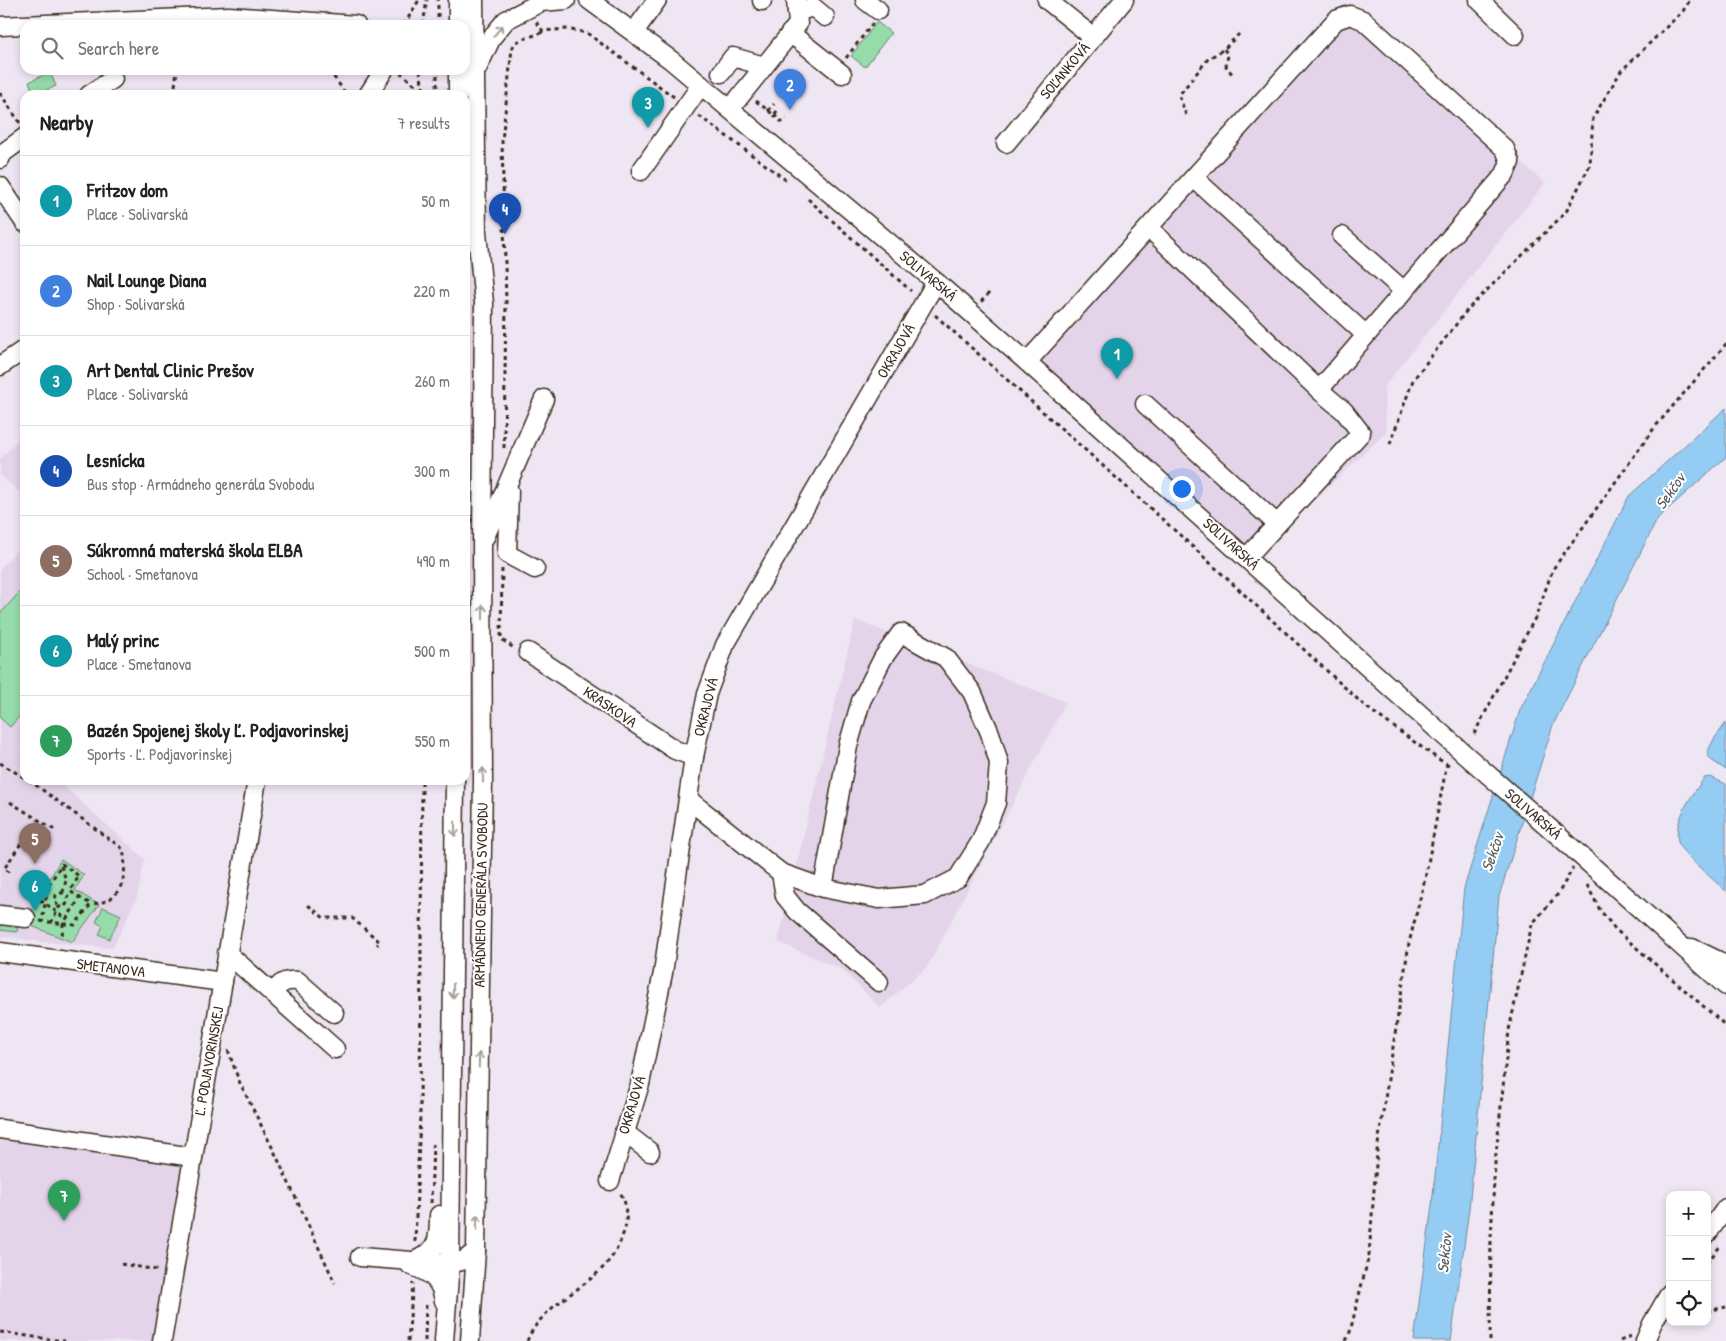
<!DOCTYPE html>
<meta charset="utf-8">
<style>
:root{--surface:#fff;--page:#f6f6f6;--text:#222;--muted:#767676;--line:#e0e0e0;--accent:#ea580c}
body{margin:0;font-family:"Patrick Hand",sans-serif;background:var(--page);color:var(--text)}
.controls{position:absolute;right:15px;bottom:15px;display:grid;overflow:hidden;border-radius:10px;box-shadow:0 2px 8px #0003}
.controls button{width:45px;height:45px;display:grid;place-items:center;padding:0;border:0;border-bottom:1px solid var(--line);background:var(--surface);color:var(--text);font:25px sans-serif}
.you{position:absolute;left:1181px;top:488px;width:18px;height:18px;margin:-12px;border:4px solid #fff;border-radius:50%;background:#1a73e8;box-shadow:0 0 0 8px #1a73e833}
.badge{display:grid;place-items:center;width:32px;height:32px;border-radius:50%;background:var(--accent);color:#fff;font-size:16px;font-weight:700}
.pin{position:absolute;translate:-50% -41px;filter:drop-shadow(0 1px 2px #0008)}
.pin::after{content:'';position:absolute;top:26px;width:18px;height:15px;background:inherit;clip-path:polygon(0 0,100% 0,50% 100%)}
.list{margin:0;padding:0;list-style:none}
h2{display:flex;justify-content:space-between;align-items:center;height:65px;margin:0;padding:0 20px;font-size:21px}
h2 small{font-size:16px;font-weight:400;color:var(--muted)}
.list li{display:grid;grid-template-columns:32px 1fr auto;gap:15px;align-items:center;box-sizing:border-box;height:90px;padding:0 20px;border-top:1px solid var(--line)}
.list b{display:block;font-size:19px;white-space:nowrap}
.list p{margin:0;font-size:16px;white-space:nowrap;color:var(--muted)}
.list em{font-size:16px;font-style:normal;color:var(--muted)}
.icon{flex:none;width:28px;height:28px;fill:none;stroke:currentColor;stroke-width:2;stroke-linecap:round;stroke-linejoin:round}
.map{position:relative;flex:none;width:1726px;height:1341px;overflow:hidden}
.search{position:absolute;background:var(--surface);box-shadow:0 2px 8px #0003;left:20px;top:20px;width:450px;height:55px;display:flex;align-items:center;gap:12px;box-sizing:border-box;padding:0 18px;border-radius:15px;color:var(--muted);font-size:19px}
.panel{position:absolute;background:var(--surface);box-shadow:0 2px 8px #0003;left:20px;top:90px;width:450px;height:695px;border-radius:15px}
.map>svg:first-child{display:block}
</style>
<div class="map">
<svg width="1726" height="1341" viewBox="0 0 1726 1341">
<rect width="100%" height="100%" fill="#efe6f3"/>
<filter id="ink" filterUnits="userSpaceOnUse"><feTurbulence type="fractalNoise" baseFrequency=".02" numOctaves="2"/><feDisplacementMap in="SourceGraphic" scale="10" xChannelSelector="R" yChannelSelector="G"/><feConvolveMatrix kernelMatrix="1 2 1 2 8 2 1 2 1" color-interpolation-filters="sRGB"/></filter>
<g filter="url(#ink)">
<g fill="#e4d4ea">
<path d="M 1337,13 L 1483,130 L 1545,183 L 1384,387 L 1386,433 L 1267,544 L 1250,570 L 1028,354 Z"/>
<path d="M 25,432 L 25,497 L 0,475 L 0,459 Z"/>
<path d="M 25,540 L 25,743 L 21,748 L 25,751 L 25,780 L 57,780 L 145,859 L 137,897 L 113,948 L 44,942 L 0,936 L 0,569 Z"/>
<path d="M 855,620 L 1066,702 L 928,966 L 880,1008 L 843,970 L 778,942 Z"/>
<path d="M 0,1120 L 190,1148 L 159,1341 L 0,1341 Z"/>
</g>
<g fill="#95dcaa" stroke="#688364">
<path d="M 877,22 L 891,33 L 865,67 L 851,56 Z"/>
<path d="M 50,72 L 56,86 L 35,95 L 29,82 Z"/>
<path d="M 25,586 L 25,710 L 10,727 L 0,718 L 0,614 Z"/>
<path d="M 61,859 L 84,875 L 75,890 L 99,905 L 72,942 L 24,923 Z"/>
<path d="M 103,907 L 121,915 L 109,939 L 99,934 L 103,926 L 96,922 Z"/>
<path d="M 0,923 L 18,925 L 17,932 L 0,930 Z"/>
</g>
<g fill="#95ccf4" stroke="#718b9e">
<path d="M 1726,408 L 1726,457 L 1658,518 L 1553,725 L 1499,896 L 1469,1209 L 1451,1341 L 1414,1341 L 1432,1205 L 1464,888 L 1520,710 L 1629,496 Z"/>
<path d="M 1726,723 L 1726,770 L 1711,760 L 1707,753 L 1714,739 Z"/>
<path d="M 1710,777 L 1726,784 L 1726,891 C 1718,884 1682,853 1679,845 C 1671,822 1692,796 1704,778 Z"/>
</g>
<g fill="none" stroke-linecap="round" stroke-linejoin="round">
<g stroke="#3b2a1e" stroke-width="21">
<g id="minor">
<path d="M 589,0 L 671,60 L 936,282 L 1027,362 L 1469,758 L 1562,839 L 1726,986"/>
<path d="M 865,0 L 878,10"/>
<path d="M 1047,0 L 1093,37"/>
<path d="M 1479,0 L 1515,35"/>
<path d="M 762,1 L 762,0"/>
<path d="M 797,12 L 813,7 L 825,17"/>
<path d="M 458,25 L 458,0"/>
<path d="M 0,26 L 229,16 L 356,25"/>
<path d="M 634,32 L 657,0"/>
<path d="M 790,33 L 842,74"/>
<path d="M 477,69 L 492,37 L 506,20 L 541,2 L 566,0"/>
<path d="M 721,73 L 733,57 L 764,66"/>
<path d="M 89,95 L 113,79"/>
<path d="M 368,95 L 384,70"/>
<path d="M 458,95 L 458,70"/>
<path d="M 730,109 L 798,24 L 796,0"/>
<path d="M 1006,143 L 1124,0"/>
<path d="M 0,159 L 3,153 L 25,137"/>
<path d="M 641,171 L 701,85"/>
<path d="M 1194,178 L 1366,335"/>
<path d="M 0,186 L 25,223"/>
<path d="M 1342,236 L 1404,291"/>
<path d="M 1027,362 L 1336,20 L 1350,15 L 1363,20 L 1505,149 L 1510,162 L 1505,174 L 1319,390 L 1149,228"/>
<path d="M 0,366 L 25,349"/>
<path d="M 1145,404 L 1277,524"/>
<path d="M 509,491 L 507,554 L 535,569"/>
<path d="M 485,537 L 544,399"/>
<path d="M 1246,558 L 1361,433 L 1344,411 L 1319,390"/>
<path d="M 528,652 L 675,750 L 694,757"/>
<path d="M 689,800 L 781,873 L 823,888 L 879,899 L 925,895 L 958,878 L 981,841 L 996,803 L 999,763 L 990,733 L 972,692 L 946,658 L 901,633 L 883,658 L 861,701 L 848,746 L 823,888"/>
<path d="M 781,873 L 785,896 L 797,911 L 879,982"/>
<path d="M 0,915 L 26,918"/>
<path d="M 1692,948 L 1717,960 L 1726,968"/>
<path d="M 0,952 L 223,982"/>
<path d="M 227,953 L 335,1049"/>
<path d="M 273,994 C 280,982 285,980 298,981 L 334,1013"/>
<path d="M 0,1129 L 193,1157"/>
<path d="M 624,1132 L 650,1152"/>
<path d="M 610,1181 L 640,1084 L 663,973 L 694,757 L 707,694 L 725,645 L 936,282"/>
<path d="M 1707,1234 L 1726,1208"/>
<path d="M 360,1257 L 450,1264 L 465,1260 L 476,1251"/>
<path d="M 414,1261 C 439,1251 439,1239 439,1215"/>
<path d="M 410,1265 C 431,1273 441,1279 444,1301"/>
<path d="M 162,1341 L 257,780"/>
<path d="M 444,1341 L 450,1264 L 455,780"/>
<path d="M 470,1341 L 476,1251 L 483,780 L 482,544 L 484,303 L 477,233 L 474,0"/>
<path d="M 1645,1341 L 1652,1324 L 1670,1293"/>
</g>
</g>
<g stroke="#3b2a1e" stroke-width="3" stroke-dasharray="4 4" stroke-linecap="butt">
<path d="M 536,22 L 543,31 L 566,29 L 587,33 L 674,97"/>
<path d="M 404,25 L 419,0"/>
<path d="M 423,25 L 427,0"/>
<path d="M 438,25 L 438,0"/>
<path d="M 1224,49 L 1228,55 L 1226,66 L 1232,74"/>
<path d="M 846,58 L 873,23"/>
<path d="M 329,70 L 344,91 L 350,95"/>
<path d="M 420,70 L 424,95"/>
<path d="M 400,72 L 427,95"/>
<path d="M 175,86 L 177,70"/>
<path d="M 0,93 L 20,123"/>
<path d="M 437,95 L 437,70"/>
<path d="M 756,101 L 774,115 L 779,108"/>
<path d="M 768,111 L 774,104"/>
<path d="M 774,115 L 782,122 L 786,118"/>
<path d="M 1186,115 L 1179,95 L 1208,59 L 1224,49 L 1239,34"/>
<path d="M 699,116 L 786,180"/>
<path d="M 808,199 L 911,291"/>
<path d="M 981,302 L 990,292"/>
<path d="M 935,315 L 1181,536 L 1366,707 L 1438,759 L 1449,765"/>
<path d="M 1390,444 L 1413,380 L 1468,309 L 1566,212 L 1590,165 L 1593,118 L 1621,71 L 1683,11 L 1690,0"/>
<path d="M 504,448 L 506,303 L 502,141 L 512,48 L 516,42 L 543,32"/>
<path d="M 502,569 L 501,639 L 514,648"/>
<path d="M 1474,734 L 1536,616 L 1553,569 L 1655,427 L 1726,344"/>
<path d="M 0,763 L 25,778"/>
<path d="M 29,780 L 123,849 C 128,875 123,903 91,904"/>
<path d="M 10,802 L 53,829 L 46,839"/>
<path d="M 61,866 L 66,880 L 63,892"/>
<path d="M 9,872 L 4,869 L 22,842"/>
<path d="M 1587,885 L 1600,910 L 1615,929 L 1726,1026"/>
<path d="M 34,895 L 66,919"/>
<path d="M 308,905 L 324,918 L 352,918 L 380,942 L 377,945"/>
<path d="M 43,916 L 48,886 L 62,864 L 79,876 L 70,891 L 80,898"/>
<path d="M 40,921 L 75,925 L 91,904 L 80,898 L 63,924 L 62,937"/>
<path d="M 51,923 L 59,907 L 65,906 L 68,902 L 68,896 L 64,893 L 59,893 L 56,895 L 55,902 L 59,907"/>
<path d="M 228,1050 L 239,1081 L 275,1153 L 335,1283"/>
<path d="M 431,1203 L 433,1144"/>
<path d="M 415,1242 L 420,1115 L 422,780"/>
<path d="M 1707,1263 L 1721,1245"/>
<path d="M 121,1264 L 157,1270"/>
<path d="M 1707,1311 L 1726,1307"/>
<path d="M 0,1332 L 48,1339"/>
<path d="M 48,1341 L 48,1339 L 65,1341"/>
<path d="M 408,1341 L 413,1283"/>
<path d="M 425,1341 L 426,1302"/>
<path d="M 527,1341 C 546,1295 605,1287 622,1237 C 625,1229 627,1223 626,1215 C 625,1206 626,1200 620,1193"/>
<path d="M 1346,1341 L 1350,1332 L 1369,1255 L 1377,1151 L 1409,943 L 1425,879 L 1447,763"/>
<path d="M 1490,1341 L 1491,1237 L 1495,1163 L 1509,1030 L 1532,924 L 1558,894 L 1573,868"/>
<path d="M 1620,1341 L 1631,1336"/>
</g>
<use href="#minor" stroke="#fff" stroke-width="18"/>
</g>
<defs><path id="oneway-shaft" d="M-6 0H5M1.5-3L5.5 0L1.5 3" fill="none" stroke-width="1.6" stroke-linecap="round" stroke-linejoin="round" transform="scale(1.25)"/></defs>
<g stroke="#a79f9a">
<use href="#oneway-shaft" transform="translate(498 31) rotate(-50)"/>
<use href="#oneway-shaft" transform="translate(483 612) rotate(-90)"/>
<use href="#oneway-shaft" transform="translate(483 775) rotate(-90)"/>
<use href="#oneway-shaft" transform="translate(455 829) rotate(91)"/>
<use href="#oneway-shaft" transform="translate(453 991) rotate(91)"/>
<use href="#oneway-shaft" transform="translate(479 1060) rotate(-89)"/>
<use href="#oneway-shaft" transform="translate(477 1222) rotate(-89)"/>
</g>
</g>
<g text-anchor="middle" stroke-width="4" stroke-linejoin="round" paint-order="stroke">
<g font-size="15" fill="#3b2a1e" stroke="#fff">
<text transform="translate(1065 71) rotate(-50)" y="5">SOĽANKOVÁ</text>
<text transform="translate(928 276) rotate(40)" y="5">SOLIVARSKÁ</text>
<text transform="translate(896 351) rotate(-60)" y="5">OKRAJOVÁ</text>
<text transform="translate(1231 544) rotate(42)" y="5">SOLIVARSKÁ</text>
<text transform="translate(610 707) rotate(34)" y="5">KRASKOVA</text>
<text transform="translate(706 707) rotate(-76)" y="5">OKRAJOVÁ</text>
<text transform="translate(1533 814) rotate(41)" y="5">SOLIVARSKÁ</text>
<text transform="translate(481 895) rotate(-89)" y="5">ARMÁDNEHO GENERÁLA SVOBODU</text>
<text transform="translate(111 968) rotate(7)" y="5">SMETANOVA</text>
<text transform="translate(209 1061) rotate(-80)" y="5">Ľ. PODJAVORINSKEJ</text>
<text transform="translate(632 1105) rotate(-73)" y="5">OKRAJOVÁ</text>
</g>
<g font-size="16" font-style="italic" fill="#565b5e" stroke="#fff">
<text transform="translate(1670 491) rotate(-55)" y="6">Sekčov</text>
<text transform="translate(1492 852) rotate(-71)" y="6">Sekčov</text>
<text transform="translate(1444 1253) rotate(-84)" y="6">Sekčov</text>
</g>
</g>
</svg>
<div class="controls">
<button>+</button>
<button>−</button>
<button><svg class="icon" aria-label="locate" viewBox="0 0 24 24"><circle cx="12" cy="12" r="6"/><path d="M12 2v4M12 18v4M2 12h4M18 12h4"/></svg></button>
</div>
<div class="you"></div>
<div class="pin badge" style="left:1117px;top:379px;background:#0f9aa8">1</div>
<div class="pin badge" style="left:790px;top:110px;background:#3f7fe0">2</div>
<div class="pin badge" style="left:648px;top:128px;background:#0f9aa8">3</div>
<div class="pin badge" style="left:505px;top:234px;background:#1a4fb4">4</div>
<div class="pin badge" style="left:35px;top:864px;background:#8d6e63">5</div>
<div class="pin badge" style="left:35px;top:911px;background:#0f9aa8">6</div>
<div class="pin badge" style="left:64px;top:1221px;background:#2e9e5b">7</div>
<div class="search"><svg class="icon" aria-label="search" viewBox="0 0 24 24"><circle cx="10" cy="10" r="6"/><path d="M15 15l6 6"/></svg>Search here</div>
<section class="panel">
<h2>Nearby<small>7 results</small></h2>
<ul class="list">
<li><span class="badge" style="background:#0f9aa8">1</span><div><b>Fritzov dom</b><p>Place · Solivarská</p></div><em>50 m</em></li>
<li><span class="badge" style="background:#3f7fe0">2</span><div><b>Nail Lounge Diana</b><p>Shop · Solivarská</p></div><em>220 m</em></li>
<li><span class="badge" style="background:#0f9aa8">3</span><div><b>Art Dental Clinic Prešov</b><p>Place · Solivarská</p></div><em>260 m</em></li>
<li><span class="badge" style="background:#1a4fb4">4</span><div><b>Lesnícka</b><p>Bus stop · Armádneho generála Svobodu</p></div><em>300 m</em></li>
<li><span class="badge" style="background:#8d6e63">5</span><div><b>Súkromná materská škola ELBA</b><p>School · Smetanova</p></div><em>490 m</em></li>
<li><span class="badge" style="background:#0f9aa8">6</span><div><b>Malý princ</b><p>Place · Smetanova</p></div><em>500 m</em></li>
<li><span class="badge" style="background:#2e9e5b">7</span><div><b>Bazén Spojenej školy Ľ. Podjavorinskej</b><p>Sports · Ľ. Podjavorinskej</p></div><em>550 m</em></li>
</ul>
</section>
</div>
